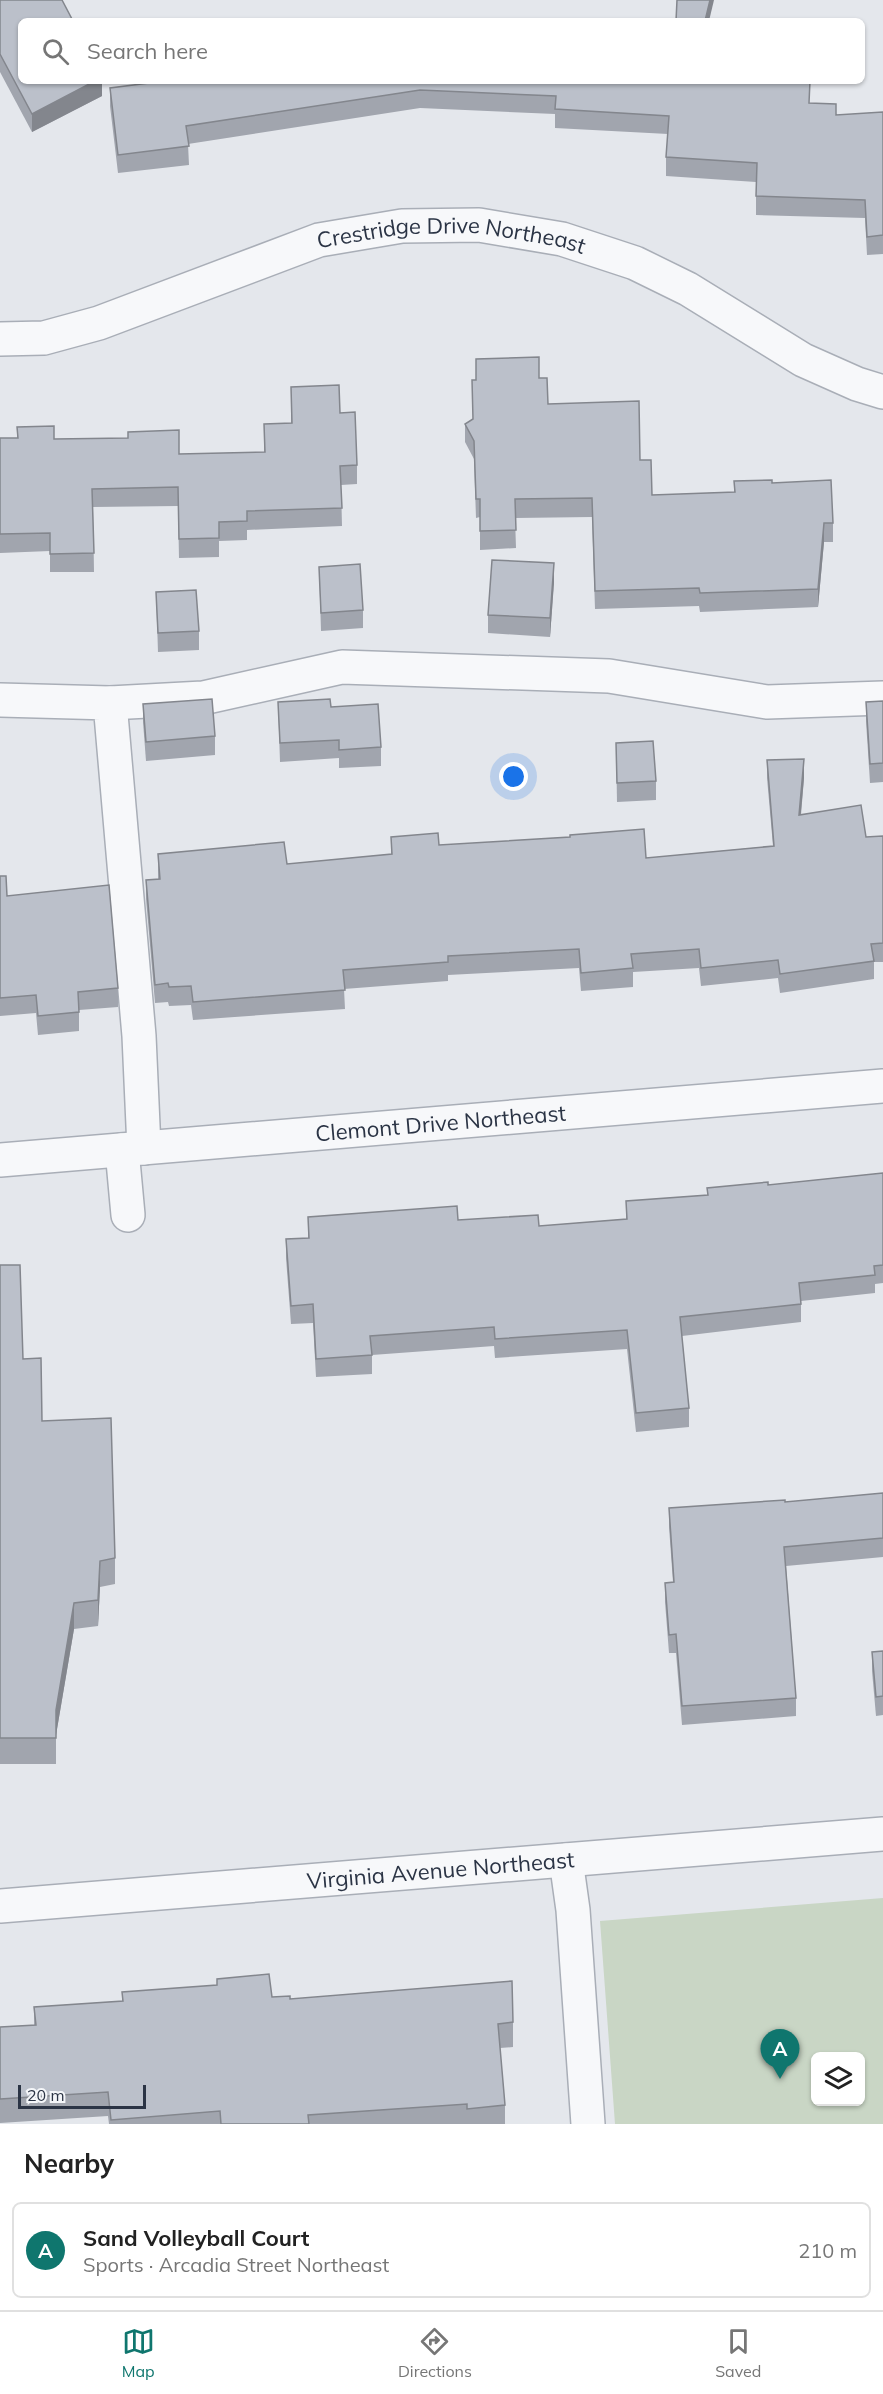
<!DOCTYPE html>
<meta charset="utf-8">
<style>
:root{--surface:#fff;--page:#f6f6f6;--text:#222;--muted:#767676;--line:#e0e0e0;--accent:#0f766e}
body{margin:0;font-family:Mulish,sans-serif;background:var(--page);color:var(--text)}
.controls{position:absolute;right:18px;bottom:18px;display:grid;overflow:hidden;border-radius:9px;box-shadow:0 2px 4px #0004}
.controls button{width:54px;height:54px;display:grid;place-items:center;padding:0;border:0;border-bottom:2px solid var(--line);background:var(--surface);color:var(--text);font:30px sans-serif}
.scale{position:absolute;left:18px;bottom:15px;width:128px;box-sizing:border-box;padding-left:6px;border:3px solid #2b3445;border-top:0;font-size:16px;line-height:21px;white-space:nowrap;color:#2b3445;-webkit-text-stroke:4px #f4f6f9;paint-order:stroke}
.you{position:absolute;left:514px;top:777px;width:21px;height:21px;margin:-15px;border:4px solid #fff;border-radius:50%;background:#1a73e8;box-shadow:0 0 0 9px #1a73e833}
.badge{display:grid;place-items:center;width:39px;height:39px;border-radius:50%;background:var(--accent);color:#fff;font-size:20px;font-weight:700}
.pin{position:absolute;translate:-50% -50px;filter:drop-shadow(0 2px 3px #0008)}
.pin::after{content:'';position:absolute;top:32px;width:21px;height:18px;background:inherit;clip-path:polygon(0 0,100% 0,50% 100%)}
.list{margin:0;padding:0;list-style:none}
h2{display:flex;justify-content:space-between;align-items:center;height:78px;margin:0;padding:0 24px;font-size:26px}
h2 small{font-size:20px;font-weight:400;color:var(--muted)}
.list li{display:grid;grid-template-columns:39px 1fr auto;gap:18px;align-items:center;box-sizing:border-box;height:96px;margin:0 12px 12px;padding:0 12px;border:2px solid var(--line);border-radius:9px}
.list b{display:block;font-size:22px;white-space:nowrap}
.list p{margin:0;font-size:20px;white-space:nowrap;color:var(--muted)}
.list em{font-size:20px;font-style:normal;color:var(--muted)}
.icon{flex:none;width:33px;height:33px;fill:none;stroke:currentColor;stroke-width:2;stroke-linecap:round;stroke-linejoin:round}
.map{position:relative;flex:none;width:883px;height:2124px;overflow:hidden}
.search{position:absolute;background:var(--surface);box-shadow:0 2px 4px #0004;left:18px;right:18px;top:18px;height:66px;display:flex;align-items:center;gap:15px;box-sizing:border-box;padding:0 21px;border-radius:9px;color:var(--muted);font-size:22px}
.sheet{height:186px;background:var(--surface)}
nav{display:flex;justify-content:space-around;align-items:center;box-sizing:border-box;height:84px;border-top:2px solid var(--line);background:var(--surface);font-size:16px;color:var(--muted)}
nav a{display:grid;justify-items:center;gap:3px}
nav .on{color:var(--accent)}
.map>svg:first-child{display:block}
</style>
<div class="map">
<svg width="883" height="2124" viewBox="0 0 883 2124">
<rect width="100%" height="100%" fill="#e4e7ec"/>
<path fill="#c9d6c5" fill-rule="evenodd" d="M 883,1898 L 883,2124 L 615,2124 L 600,1921 ZM 860,2056 L 860,2102 L 816,2102 L 816,2056 Z"/>
<g fill="none" stroke-linecap="round" stroke-linejoin="round">
<g stroke="#a9aeb7" stroke-width="36">
<g id="minor">
<path id="s1" d="M 0,339 L 44,338 L 99,323 L 319,240 L 402,226 L 479,225 L 562,239 L 635,263 L 688,289 L 803,360 L 857,384 L 883,392"/>
<path d="M 0,700 L 110,703 L 139,1036 L 144,1148"/>
<path d="M 110,703 L 203,698 L 342,667 L 609,676 L 767,702 L 883,698"/>
<path d="M 122,1150 L 128,1215"/>
<path id="s2" d="M 0,1160 L 883,1086"/>
<path d="M 566,1860 L 573,1910 L 588,2124"/>
<path id="s3" d="M 0,1906 L 883,1834"/>
</g>
</g>
<use href="#minor" stroke="#f7f8fa" stroke-width="33"/>
</g>
<g fill="#a1a5ae">
<path d="M 0,0 L 102,81 L 102,96 L 32,132 L 0,72 Z"/>
<path d="M 165,81 L 810,103 L 836,115 L 883,112 L 883,254 L 867,255 L 865,218 L 756,215 L 756,182 L 666,176 L 666,157 L 668,134 L 555,128 L 555,114 L 420,108 L 188,144 L 189,165 L 118,173 L 110,106 L 110,88 Z"/>
<path d="M 476,359 L 539,378 L 548,404 L 640,460 L 652,495 L 734,492 L 734,481 L 772,483 L 833,523 L 833,542 L 824,542 L 818,607 L 700,612 L 699,606 L 595,609 L 592,517 L 515,518 L 516,548 L 480,550 L 480,517 L 476,518 L 474,459 L 465,442 L 465,424 L 473,420 L 472,380 L 476,380 Z"/>
<path d="M 291,387 L 340,413 L 357,465 L 357,484 L 341,485 L 342,526 L 247,530 L 247,540 L 219,541 L 219,557 L 179,558 L 178,506 L 93,507 L 94,572 L 50,572 L 50,551 L 0,553 L 0,438 L 17,438 L 17,427 L 54,439 L 179,454 L 264,452 L 264,424 L 291,423 Z"/>
<path d="M 319,567 L 363,610 L 363,628 L 321,631 Z"/>
<path d="M 554,582 L 550,637 L 488,633 L 488,615 Z"/>
<path d="M 156,592 L 199,631 L 199,650 L 158,652 Z"/>
<path d="M 883,701 L 883,782 L 870,783 L 866,721 L 866,702 Z"/>
<path d="M 278,702 L 331,707 L 381,747 L 381,766 L 339,768 L 339,758 L 280,762 Z"/>
<path d="M 143,704 L 215,736 L 215,755 L 146,761 L 143,722 Z"/>
<path d="M 616,743 L 656,781 L 656,800 L 617,802 Z"/>
<path d="M 767,760 L 804,778 L 801,815 L 866,837 L 883,836 L 883,962 L 874,962 L 874,979 L 780,993 L 778,978 L 701,986 L 699,968 L 633,972 L 633,987 L 581,991 L 579,968 L 448,975 L 448,981 L 344,989 L 345,1009 L 193,1020 L 191,1005 L 169,1006 L 168,1002 L 155,1003 L 146,899 L 146,880 L 158,879 L 158,854 L 287,864 L 391,854 L 391,837 L 439,845 L 646,858 L 773,846 L 767,778 Z"/>
<path d="M 0,876 L 7,896 L 118,988 L 118,1007 L 79,1010 L 79,1031 L 38,1035 L 36,1013 L 0,1016 Z"/>
<path d="M 883,1173 L 883,1283 L 875,1284 L 875,1293 L 801,1301 L 801,1322 L 682,1336 L 689,1408 L 689,1427 L 636,1432 L 627,1349 L 495,1358 L 494,1346 L 372,1355 L 372,1374 L 316,1377 L 313,1323 L 291,1324 L 286,1258 L 286,1239 L 308,1238 L 308,1217 L 458,1220 L 539,1226 L 626,1219 L 626,1201 L 707,1195 L 707,1188 L 768,1185 Z"/>
<path d="M 0,1265 L 23,1359 L 42,1421 L 115,1558 L 115,1584 L 100,1587 L 98,1626 L 74,1629 L 56,1735 L 56,1764 L 0,1764 Z"/>
<path d="M 883,1493 L 883,1557 L 786,1566 L 796,1698 L 796,1716 L 682,1725 L 676,1653 L 669,1653 L 665,1602 L 665,1583 L 673,1582 L 669,1527 L 669,1508 L 785,1502 Z"/>
<path d="M 883,1651 L 883,1715 L 876,1716 L 872,1671 L 872,1652 Z"/>
<path d="M 122,1992 L 290,1999 L 513,2022 L 513,2047 L 500,2048 L 505,2105 L 505,2124 L 109,2124 L 108,2116 L 0,2123 L 0,2027 L 34,2025 L 34,2007 L 122,2001 Z"/>
</g>
<g fill="#83868d">
<path d="M 710,0 L 714,0 L 709,21 L 705,21 Z"/>
<path d="M 95,81 L 102,81 L 102,96 L 32,132 L 32,114 Z"/>
<path d="M 824,523 L 824,542 L 818,607 L 818,589 Z"/>
<path d="M 554,563 L 554,582 L 550,637 L 550,618 Z"/>
<path d="M 804,759 L 804,778 L 799,833 L 799,815 Z"/>
<path d="M 100,1561 L 100,1587 L 98,1626 L 98,1600 Z"/>
<path d="M 74,1603 L 74,1629 L 56,1735 L 56,1764 L 56,1710 Z"/>
</g>
<g fill="#bbc0ca" stroke="#83868d" stroke-width="1.5">
<path d="M 0,0 L 62,0 L 73,21 L 21,21 L 21,81 L 95,81 L 32,114 L 0,54 Z"/>
<path d="M 677,0 L 710,0 L 705,21 L 676,21 Z"/>
<path d="M 165,81 L 810,81 L 809,103 L 836,104 L 836,115 L 883,112 L 883,235 L 867,237 L 865,200 L 756,196 L 757,163 L 666,157 L 669,116 L 555,109 L 556,96 L 420,90 L 186,126 L 189,146 L 118,155 L 110,88 Z"/>
<path d="M 539,357 L 539,378 L 547,378 L 548,404 L 639,401 L 640,460 L 651,460 L 652,495 L 735,492 L 734,481 L 772,480 L 772,483 L 831,480 L 833,523 L 824,523 L 818,589 L 700,593 L 699,588 L 595,591 L 592,498 L 515,499 L 516,530 L 480,531 L 480,499 L 476,499 L 474,441 L 465,424 L 473,419 L 472,380 L 476,380 L 476,359 Z"/>
<path d="M 339,385 L 340,413 L 355,412 L 357,465 L 340,466 L 342,508 L 247,511 L 247,521 L 219,522 L 219,538 L 179,539 L 178,487 L 92,489 L 94,553 L 50,554 L 50,533 L 0,534 L 0,438 L 18,438 L 17,427 L 54,426 L 54,439 L 128,438 L 128,432 L 179,430 L 179,454 L 265,452 L 264,424 L 292,423 L 291,387 Z"/>
<path d="M 492,560 L 554,563 L 550,618 L 488,615 Z"/>
<path d="M 360,564 L 363,610 L 321,613 L 319,567 Z"/>
<path d="M 196,590 L 199,631 L 158,633 L 156,592 Z"/>
<path d="M 212,699 L 215,736 L 146,742 L 143,704 Z"/>
<path d="M 330,699 L 331,707 L 378,704 L 381,747 L 339,750 L 339,740 L 280,743 L 278,702 Z"/>
<path d="M 883,701 L 883,763 L 870,764 L 866,702 Z"/>
<path d="M 653,741 L 656,781 L 617,783 L 616,743 Z"/>
<path d="M 804,759 L 799,815 L 861,805 L 866,837 L 883,836 L 883,943 L 871,944 L 874,961 L 780,974 L 778,960 L 701,968 L 699,949 L 631,954 L 633,968 L 581,973 L 579,949 L 448,956 L 448,962 L 343,970 L 345,990 L 193,1002 L 191,986 L 169,987 L 168,983 L 155,985 L 146,880 L 160,879 L 158,854 L 284,842 L 287,864 L 392,854 L 391,837 L 438,833 L 439,845 L 570,837 L 570,835 L 644,829 L 646,858 L 774,846 L 767,760 Z"/>
<path d="M 0,876 L 6,876 L 7,896 L 109,885 L 118,988 L 78,992 L 79,1012 L 38,1016 L 36,995 L 0,998 Z"/>
<path d="M 883,1173 L 883,1265 L 874,1266 L 875,1275 L 799,1283 L 801,1304 L 680,1317 L 689,1408 L 636,1413 L 627,1330 L 495,1339 L 494,1327 L 370,1336 L 372,1355 L 316,1359 L 313,1304 L 291,1306 L 286,1239 L 309,1238 L 308,1217 L 457,1206 L 458,1220 L 538,1215 L 539,1226 L 627,1219 L 626,1201 L 708,1195 L 707,1188 L 768,1182 L 768,1185 Z"/>
<path d="M 0,1265 L 20,1265 L 23,1359 L 41,1358 L 42,1421 L 111,1418 L 115,1558 L 100,1561 L 98,1600 L 74,1603 L 56,1710 L 56,1738 L 0,1738 Z"/>
<path d="M 883,1493 L 883,1538 L 784,1547 L 796,1698 L 682,1706 L 676,1634 L 669,1635 L 665,1583 L 674,1582 L 669,1508 L 785,1500 L 785,1502 Z"/>
<path d="M 883,1651 L 883,1696 L 876,1697 L 872,1652 Z"/>
<path d="M 269,1974 L 272,1997 L 290,1996 L 290,1999 L 512,1981 L 513,2022 L 498,2024 L 505,2105 L 467,2109 L 467,2104 L 308,2115 L 309,2124 L 221,2124 L 220,2111 L 111,2120 L 108,2092 L 0,2099 L 0,2027 L 36,2025 L 34,2007 L 123,2001 L 122,1992 L 217,1985 L 217,1979 Z"/>
</g>
<g text-anchor="middle" stroke-width="4.5" stroke-linejoin="round" paint-order="stroke">
<g font-size="22" fill="#2b3445" stroke="#f4f6f9">
<text dy="8" stroke="none"><textPath href="#s1" startOffset="470">Crestridge Drive Northeast</textPath></text>
<text dy="8" stroke="none"><textPath href="#s2" startOffset="442">Clemont Drive Northeast</textPath></text>
<text dy="8" stroke="none"><textPath href="#s3" startOffset="442">Virginia Avenue Northeast</textPath></text>
</g>
</g>
</svg>
<div class="controls">
<button><svg class="icon" aria-label="layers" viewBox="0 0 24 24"><path d="M12 4l9 5-9 5-9-5zM3 14l9 5 9-5"/></svg></button>
</div>
<div class="scale">20 m</div>
<div class="you"></div>
<div class="pin badge" style="left:780px;top:2079px">A</div>
<div class="search"><svg class="icon" aria-label="search" viewBox="0 0 24 24"><circle cx="10" cy="10" r="6"/><path d="M15 15l6 6"/></svg>Search here</div>
</div>
<section class="sheet">
<h2>Nearby<small></small></h2>
<ul class="list">
<li><span class="badge">A</span><div><b>Sand Volleyball Court</b><p>Sports · Arcadia Street Northeast</p></div><em>210 m</em></li>
</ul>
</section>
<nav>
<a class="on"><svg class="icon" aria-label="map" viewBox="0 0 24 24"><path d="M3 6l6-2 6 2 6-2v14l-6 2-6-2-6 2zM9 4v14M15 6v14"/></svg>Map</a>
<a><svg class="icon" aria-label="directions" viewBox="0 0 24 24"><path d="M12 3l9 9-9 9-9-9zM9 14v-3h6M13 9l2 2-2 2"/></svg>Directions</a>
<a><svg class="icon" aria-label="saved" viewBox="0 0 24 24"><path d="M7 4h10v16l-5-4-5 4z"/></svg>Saved</a>
</nav>
